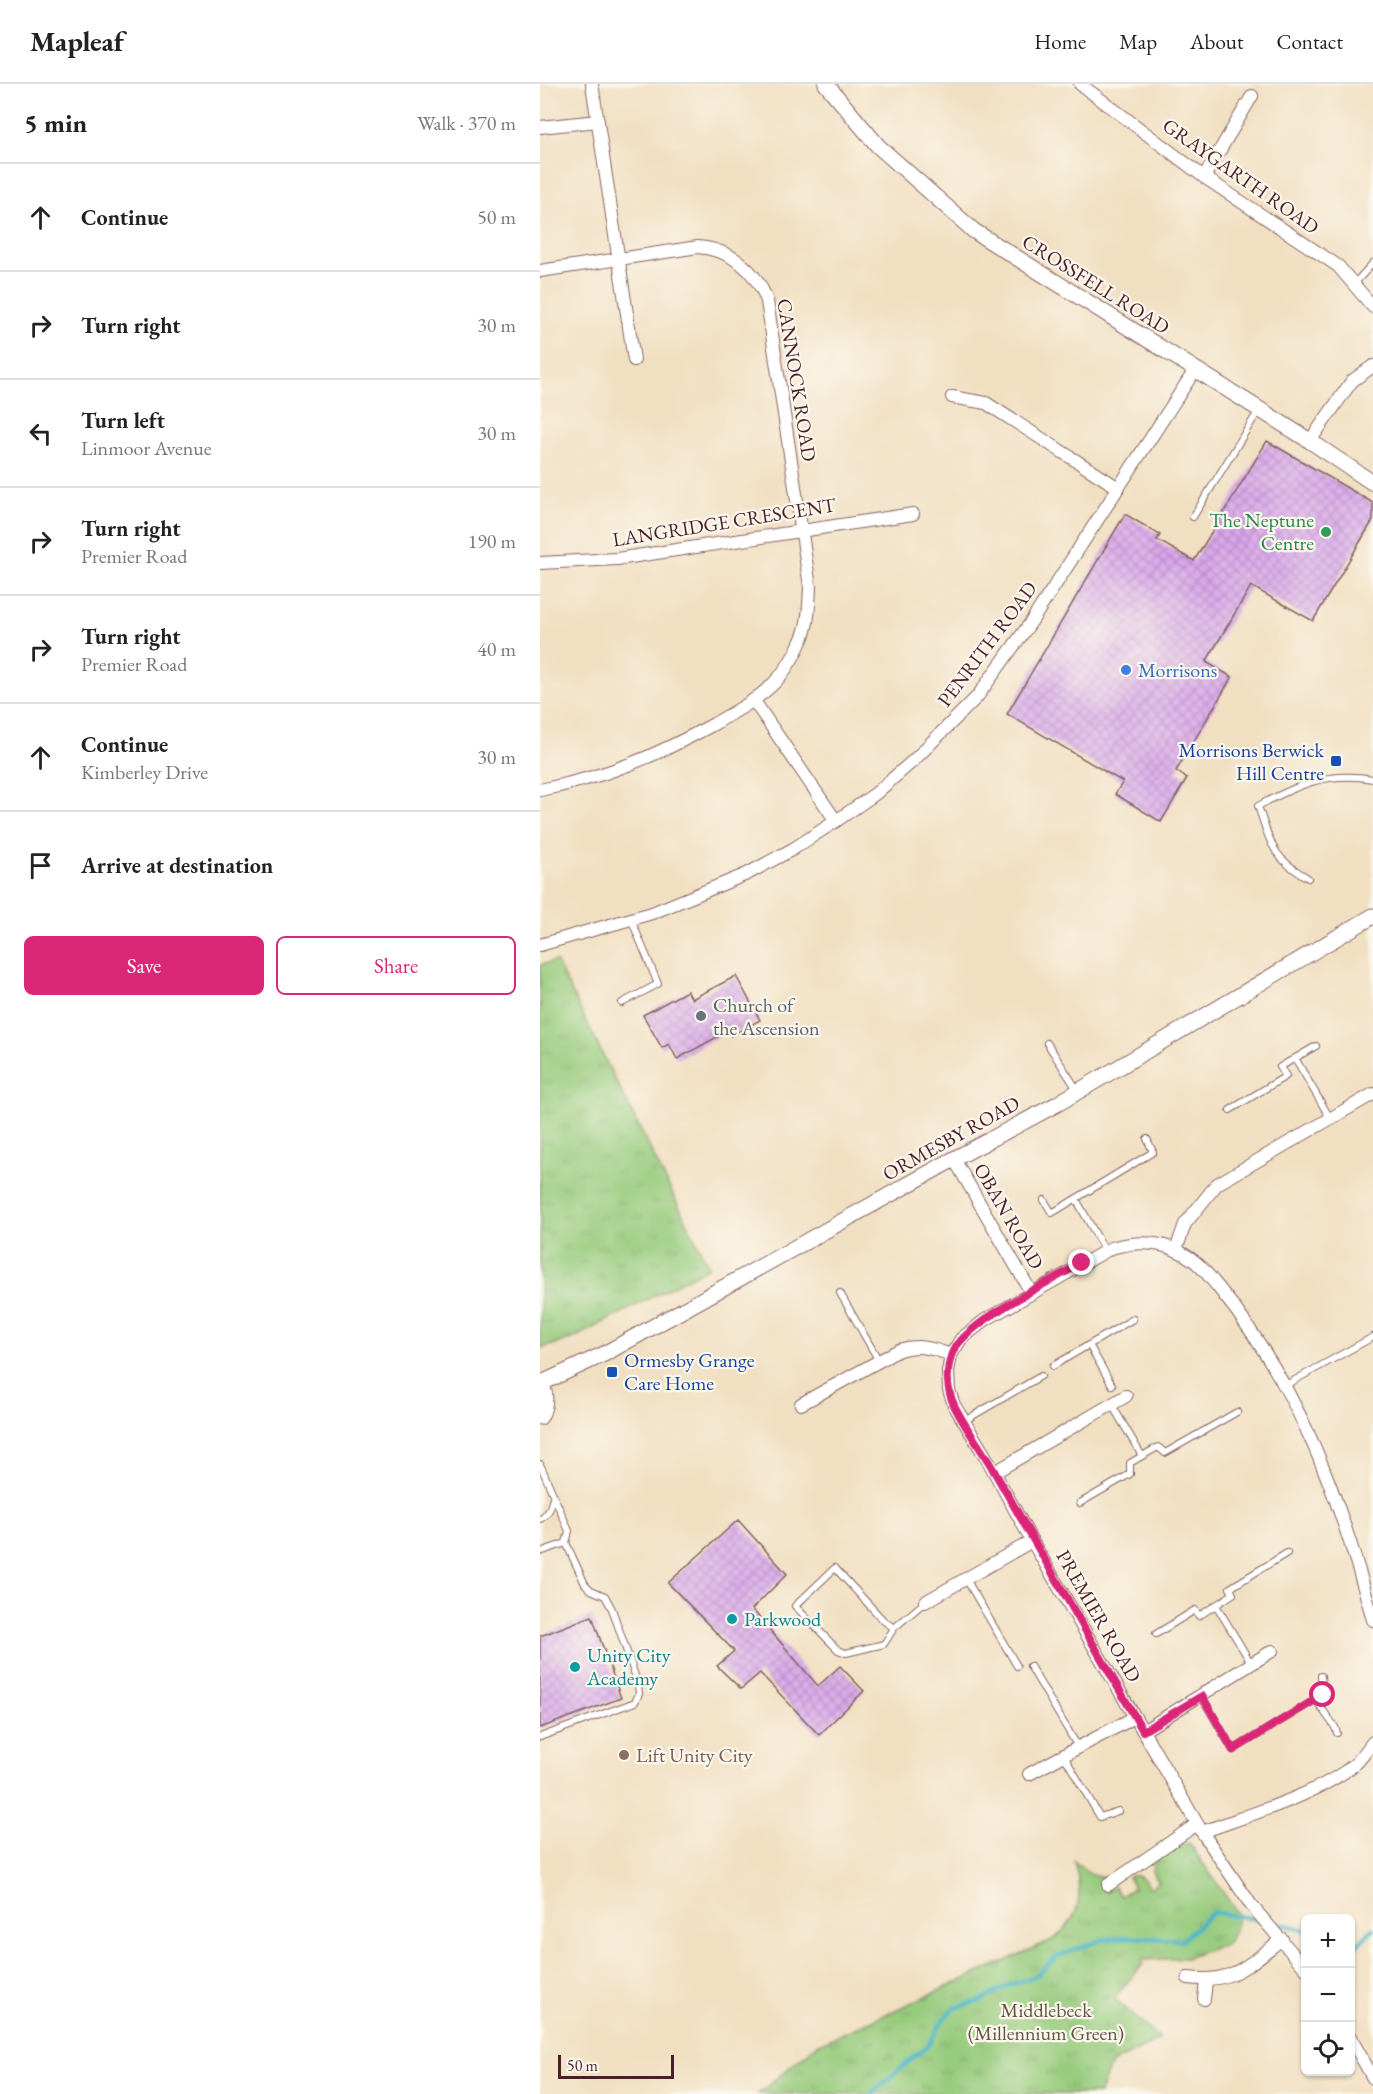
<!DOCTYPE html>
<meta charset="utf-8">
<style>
:root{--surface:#fff;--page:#f6f6f6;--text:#222;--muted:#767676;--line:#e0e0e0;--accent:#db2777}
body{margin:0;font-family:"EB Garamond",serif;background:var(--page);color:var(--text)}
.controls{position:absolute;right:18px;bottom:18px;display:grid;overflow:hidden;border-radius:9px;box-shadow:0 2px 4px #0004}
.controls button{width:54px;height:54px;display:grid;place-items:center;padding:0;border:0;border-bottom:2px solid var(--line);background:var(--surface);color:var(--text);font:30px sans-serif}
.scale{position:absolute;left:18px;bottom:15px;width:116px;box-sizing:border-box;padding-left:6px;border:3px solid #4a1f2b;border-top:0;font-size:16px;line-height:21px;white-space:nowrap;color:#4a1f2b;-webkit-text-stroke:4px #fbf7ec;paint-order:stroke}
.stop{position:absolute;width:18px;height:18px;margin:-14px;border:4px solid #db2777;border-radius:50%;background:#fff}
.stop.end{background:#db2777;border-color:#fff;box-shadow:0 2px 6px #0008}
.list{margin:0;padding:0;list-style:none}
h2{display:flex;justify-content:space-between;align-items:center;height:78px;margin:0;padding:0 24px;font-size:26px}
h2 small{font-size:20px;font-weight:400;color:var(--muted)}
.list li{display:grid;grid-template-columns:39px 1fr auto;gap:18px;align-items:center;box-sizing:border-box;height:108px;padding:0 24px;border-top:2px solid var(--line)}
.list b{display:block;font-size:22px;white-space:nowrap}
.list p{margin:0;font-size:20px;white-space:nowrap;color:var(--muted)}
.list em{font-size:20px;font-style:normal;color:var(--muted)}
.actions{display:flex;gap:12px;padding:18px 24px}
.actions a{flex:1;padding:14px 0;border:2px solid var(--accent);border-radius:9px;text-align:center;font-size:21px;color:var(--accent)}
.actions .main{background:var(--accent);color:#fff}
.icon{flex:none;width:33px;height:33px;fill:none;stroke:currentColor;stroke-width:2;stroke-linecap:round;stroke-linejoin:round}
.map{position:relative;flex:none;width:833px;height:2010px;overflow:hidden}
header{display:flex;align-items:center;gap:36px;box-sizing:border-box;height:84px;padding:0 30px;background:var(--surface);border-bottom:2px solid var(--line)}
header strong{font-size:28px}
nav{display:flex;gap:33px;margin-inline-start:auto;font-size:21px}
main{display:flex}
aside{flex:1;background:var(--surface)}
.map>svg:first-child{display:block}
</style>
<header>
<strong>Mapleaf</strong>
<nav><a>Home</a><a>Map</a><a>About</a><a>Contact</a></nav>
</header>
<main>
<aside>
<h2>5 min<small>Walk · 370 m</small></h2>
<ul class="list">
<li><svg class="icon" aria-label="ahead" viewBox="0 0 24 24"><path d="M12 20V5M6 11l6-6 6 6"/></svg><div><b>Continue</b></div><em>50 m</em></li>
<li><svg class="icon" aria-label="right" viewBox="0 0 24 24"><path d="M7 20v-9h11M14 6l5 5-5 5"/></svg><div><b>Turn right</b></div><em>30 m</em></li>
<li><svg class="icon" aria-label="left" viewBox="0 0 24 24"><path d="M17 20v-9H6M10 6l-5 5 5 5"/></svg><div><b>Turn left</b><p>Linmoor Avenue</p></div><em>30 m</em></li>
<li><svg class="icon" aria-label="right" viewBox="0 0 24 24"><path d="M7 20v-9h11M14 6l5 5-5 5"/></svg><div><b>Turn right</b><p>Premier Road</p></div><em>190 m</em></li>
<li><svg class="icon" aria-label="right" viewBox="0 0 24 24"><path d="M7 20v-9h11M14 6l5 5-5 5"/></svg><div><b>Turn right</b><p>Premier Road</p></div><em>40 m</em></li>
<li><svg class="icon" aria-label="ahead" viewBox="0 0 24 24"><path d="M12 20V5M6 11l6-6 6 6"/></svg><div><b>Continue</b><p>Kimberley Drive</p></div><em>30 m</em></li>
<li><svg class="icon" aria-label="arrive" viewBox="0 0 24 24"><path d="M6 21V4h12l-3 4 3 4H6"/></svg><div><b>Arrive at destination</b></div></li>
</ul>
<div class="actions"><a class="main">Save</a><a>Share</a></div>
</aside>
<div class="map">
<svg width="833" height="2010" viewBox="0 0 833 2010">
<defs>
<pattern id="park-tufts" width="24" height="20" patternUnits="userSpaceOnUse" patternTransform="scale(1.5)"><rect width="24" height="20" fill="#97cb7d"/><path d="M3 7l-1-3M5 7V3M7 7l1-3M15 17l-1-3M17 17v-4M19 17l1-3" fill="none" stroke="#84ae6c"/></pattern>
<pattern id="building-cross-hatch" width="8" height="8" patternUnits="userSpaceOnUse" patternTransform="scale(1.5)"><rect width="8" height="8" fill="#d9a7eb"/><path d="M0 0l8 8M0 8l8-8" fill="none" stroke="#b287bf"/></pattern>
</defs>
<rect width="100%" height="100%" fill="#fbf7ec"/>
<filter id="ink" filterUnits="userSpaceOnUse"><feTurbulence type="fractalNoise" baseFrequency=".0167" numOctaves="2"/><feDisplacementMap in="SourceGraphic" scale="12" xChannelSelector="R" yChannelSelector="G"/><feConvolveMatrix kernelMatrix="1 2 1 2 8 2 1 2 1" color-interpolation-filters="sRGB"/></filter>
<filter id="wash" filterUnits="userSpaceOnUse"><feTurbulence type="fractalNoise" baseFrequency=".008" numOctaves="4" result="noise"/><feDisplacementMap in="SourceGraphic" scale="24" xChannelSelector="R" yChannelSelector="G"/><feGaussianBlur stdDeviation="1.35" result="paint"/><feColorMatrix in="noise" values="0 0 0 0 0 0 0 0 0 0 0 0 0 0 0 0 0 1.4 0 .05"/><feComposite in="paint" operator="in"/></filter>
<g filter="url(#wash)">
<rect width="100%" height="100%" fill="#f1dfc1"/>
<g fill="url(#park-tufts)" stroke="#707554" stroke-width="1.5">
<path d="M 16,877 L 169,1183 L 34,1254 L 0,1265 L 0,881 Z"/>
<path d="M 649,1759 L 698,1830 L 696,1842 L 688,1859 L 646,1874 L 602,1876 L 603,1880 L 574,1914 L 620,1955 L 571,1980 L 559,2010 L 218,2010 L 277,1961 L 512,1856 C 542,1835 543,1810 534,1777 L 549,1789 L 566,1794 L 559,1799 L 566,1808 L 574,1803 L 581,1812 L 594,1803 L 588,1793 C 599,1789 604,1795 610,1804 L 619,1798 L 612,1787 L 614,1777 L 637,1761 Z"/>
</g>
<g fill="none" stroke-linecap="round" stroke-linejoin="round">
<g stroke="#48b5c4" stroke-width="4.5">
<path d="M 729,1837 L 766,1846"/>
<path d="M 810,1866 C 820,1861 825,1852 833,1845"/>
<path d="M 331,2010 L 390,1959 L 402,1937 L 414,1924 L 440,1917 L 468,1902 L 497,1891 L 516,1873 L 561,1856 L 586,1853 L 642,1856 L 673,1828 L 721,1836"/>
</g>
</g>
<g id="blocks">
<g fill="url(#building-cross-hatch)">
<path d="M 727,357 L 833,419 L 833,436 L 773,537 L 711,502 L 666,578 L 692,593 L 636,687 L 647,694 L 621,738 L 575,710 L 583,698 L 467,630 L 585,430 L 620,451 L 617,456 L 654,477 Z"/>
<path d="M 196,892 L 220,936 L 191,952 L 188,947 L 137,975 L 129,960 L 122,964 L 103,931 L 147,907 L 152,915 Z"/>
<path d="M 198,1436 L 247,1490 L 212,1525 L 278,1602 L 300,1582 L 324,1607 L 279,1651 L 220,1589 L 201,1605 L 177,1582 L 194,1567 L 128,1499 Z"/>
<path d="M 52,1532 L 81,1614 L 0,1644 L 0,1552 Z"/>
</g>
</g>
</g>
<g filter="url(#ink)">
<use href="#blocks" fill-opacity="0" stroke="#846260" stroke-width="1.5"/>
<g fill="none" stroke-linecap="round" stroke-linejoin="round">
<g stroke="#846260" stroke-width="8">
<g id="service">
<path d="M 814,200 L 833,179"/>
<path d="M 653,433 L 719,326"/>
<path d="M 768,794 C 732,774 731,760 718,722 C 758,701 786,687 833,695"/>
<path d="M 82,919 L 118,900 L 91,835"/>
<path d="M 507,959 L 538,1007"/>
<path d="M 755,974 L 790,1034"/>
<path d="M 690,1026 L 746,992 L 740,983 L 776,962"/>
<path d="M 536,1115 L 565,1167"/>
<path d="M 504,1116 L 512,1129 L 613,1068 L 607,1055"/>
<path d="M 300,1209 L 339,1277"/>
<path d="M 549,1261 L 572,1301"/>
<path d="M 513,1282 L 593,1235"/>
<path d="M 746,1301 L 833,1253"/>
<path d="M 572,1321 L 602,1372"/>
<path d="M 424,1337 L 501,1292"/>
<path d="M 0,1380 L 29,1447 L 26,1459 L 0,1468"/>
<path d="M 540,1419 L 590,1390 L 590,1379 L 618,1363 L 625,1369 L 697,1328"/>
<path d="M 0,1435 C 9,1431 11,1422 13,1413"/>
<path d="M 426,1495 L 477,1582"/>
<path d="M 676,1521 L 711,1579"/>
<path d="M 354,1544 L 344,1537 L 295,1484 L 255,1522 L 298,1566 L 306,1569 L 344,1560 L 354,1544 L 385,1518"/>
<path d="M 616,1550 L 655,1526 L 659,1532 L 693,1510 L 690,1504 L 747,1469"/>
<path d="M 490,1582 L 538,1663"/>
<path d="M 661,1612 L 693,1666 L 783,1611 L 781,1592"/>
<path d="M 775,1615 L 795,1643 L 797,1649"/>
<path d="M 0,1653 L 95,1618 L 99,1610 L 98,1600 L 72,1525 L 65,1512 L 51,1506 L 45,1500 L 26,1459"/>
<path d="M 524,1672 L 560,1733 L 578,1727"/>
</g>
</g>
<g stroke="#846260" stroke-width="14">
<g id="minor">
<path d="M 52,0 L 94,276"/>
<path d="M 540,0 L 664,93 L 798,182 L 833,223"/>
<path d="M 0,43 L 58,37"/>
<path d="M 664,93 L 712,12"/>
<path d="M 0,187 L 158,163 C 192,166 216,186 227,217 L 270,503 C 269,521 269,541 261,557 C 254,573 243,591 231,602 C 214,618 194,628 174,640 C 116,672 66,693 0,706"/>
<path d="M 412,313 L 446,319 L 577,403"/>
<path d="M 770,357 L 812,297 L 833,282"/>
<path d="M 0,479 L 77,475 L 373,430"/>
<path d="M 214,617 L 296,737"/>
<path d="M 0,861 L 112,829 L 207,790 L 253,765 L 296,737 L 335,710 L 374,676 L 437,613 L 491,538 L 655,286"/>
<path d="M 414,1075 L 491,1208"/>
<path d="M 636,1166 L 645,1140 L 677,1100 L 833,1010"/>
<path d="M 261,1320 L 359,1266 C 378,1260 392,1264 411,1271"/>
<path d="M 455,1388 L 586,1312"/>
<path d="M 385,1518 L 492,1457"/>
<path d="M 603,1647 L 732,1567"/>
<path d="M 489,1690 L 595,1633"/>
<path d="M 662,1748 C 708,1731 778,1711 815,1680 C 822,1674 827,1665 833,1658"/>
<path d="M 568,1801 L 657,1740"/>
<path d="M 766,1885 L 711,1821 L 662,1748 L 492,1457 L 447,1375 L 414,1321 L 409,1306 L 408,1288 L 411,1271 L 421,1255 L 445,1236 L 571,1164 C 593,1158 616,1156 638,1167 C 657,1176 665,1187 678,1203 C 759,1302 800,1414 833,1536"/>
<path d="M 648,1894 C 693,1900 708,1881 742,1855"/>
<path d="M 664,1915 L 666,1897"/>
<path d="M 810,1953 L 833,1994"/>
</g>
</g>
<g stroke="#846260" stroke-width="17">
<g id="tertiary">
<path d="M 286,0 L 338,62 L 434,147 L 770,357 L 833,399"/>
<path d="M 0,1298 C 7,1308 6,1322 0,1333"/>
<path d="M 2,1299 L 64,1270 L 414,1075 L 517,1020 L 833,832"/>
</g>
</g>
<use href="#service" stroke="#fff" stroke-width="6"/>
<use href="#minor" stroke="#fff" stroke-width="12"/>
<use href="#tertiary" stroke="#fff" stroke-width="15"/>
</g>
</g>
<g fill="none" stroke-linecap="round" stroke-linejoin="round" filter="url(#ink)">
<path stroke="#db2777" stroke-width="8" d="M 542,1179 C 512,1196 420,1241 411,1272 C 406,1288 407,1306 414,1321 C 425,1344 442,1365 454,1387 C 503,1474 554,1560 603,1647 L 662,1612 L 693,1666 L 783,1611"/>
</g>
<circle fill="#2e9e5b" stroke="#fbf7ec" stroke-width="2" cx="786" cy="448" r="6"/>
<circle fill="#3f7fe0" stroke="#fbf7ec" stroke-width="2" cx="586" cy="586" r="6"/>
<g fill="#1a4fb4" stroke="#fbf7ec" stroke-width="2">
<rect x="790" y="671" width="12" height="12" rx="3"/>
<rect x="66" y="1282" width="12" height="12" rx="3"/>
</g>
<circle fill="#6b7280" stroke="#fbf7ec" stroke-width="2" cx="161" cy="932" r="6"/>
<g fill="#0f9aa8" stroke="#fbf7ec" stroke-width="2">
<circle cx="192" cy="1535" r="6"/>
<circle cx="35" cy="1583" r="6"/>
</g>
<circle fill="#8d6e63" stroke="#fbf7ec" stroke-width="2" cx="84" cy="1671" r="6"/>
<g text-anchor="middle" stroke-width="4.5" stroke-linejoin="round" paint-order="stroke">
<g font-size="20" fill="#4a1f2b" stroke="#fbf7ec">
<text transform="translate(701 92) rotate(35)" y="7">GRAYGARTH ROAD</text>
<text transform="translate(556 200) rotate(32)" y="7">CROSSFELL ROAD</text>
<text transform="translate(257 296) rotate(81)" y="7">CANNOCK ROAD</text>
<text transform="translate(184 438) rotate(-9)" y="7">LANGRIDGE CRESCENT</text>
<text transform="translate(447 560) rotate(-53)" y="7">PENRITH ROAD</text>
<text transform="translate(411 1054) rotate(-29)" y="7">ORMESBY ROAD</text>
<text transform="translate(469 1132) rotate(60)" y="7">OBAN ROAD</text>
<text transform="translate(559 1532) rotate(60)" y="7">PREMIER ROAD</text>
</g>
<g font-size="20" fill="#27864d" stroke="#fbf7ec" text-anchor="end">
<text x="774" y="443">The Neptune<tspan x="774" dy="23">Centre</tspan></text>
</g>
<g font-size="20" fill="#366cbe" stroke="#fbf7ec" text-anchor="start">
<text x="598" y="593">Morrisons</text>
</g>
<g font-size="20" fill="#164399" stroke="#fbf7ec" text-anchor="end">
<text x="784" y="673">Morrisons Berwick<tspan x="784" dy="23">Hill Centre</tspan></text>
<text x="84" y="1283" text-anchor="start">Ormesby Grange<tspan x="84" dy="23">Care Home</tspan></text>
</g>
<g font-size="20" fill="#5b616d" stroke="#fbf7ec" text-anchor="start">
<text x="173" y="928">Church of<tspan x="173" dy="23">the Ascension</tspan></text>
</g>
<g font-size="20" fill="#0d838f" stroke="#fbf7ec" text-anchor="start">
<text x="204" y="1542">Parkwood</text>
<text x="47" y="1578">Unity City<tspan x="47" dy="23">Academy</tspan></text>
</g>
<g font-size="20" fill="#785e54" stroke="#fbf7ec" text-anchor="start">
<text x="96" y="1678">Lift Unity City</text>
</g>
<g font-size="20" fill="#615344" stroke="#fbf7ec">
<text x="506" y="1933">Middlebeck<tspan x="506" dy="23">(Millennium Green)</tspan></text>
</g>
</g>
</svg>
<div class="controls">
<button>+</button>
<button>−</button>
<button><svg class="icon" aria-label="locate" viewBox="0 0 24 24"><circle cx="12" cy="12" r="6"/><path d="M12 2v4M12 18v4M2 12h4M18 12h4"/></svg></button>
</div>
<div class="scale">50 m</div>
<div class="stop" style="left:783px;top:1611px"></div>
<div class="stop end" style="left:542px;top:1179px"></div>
</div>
</main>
